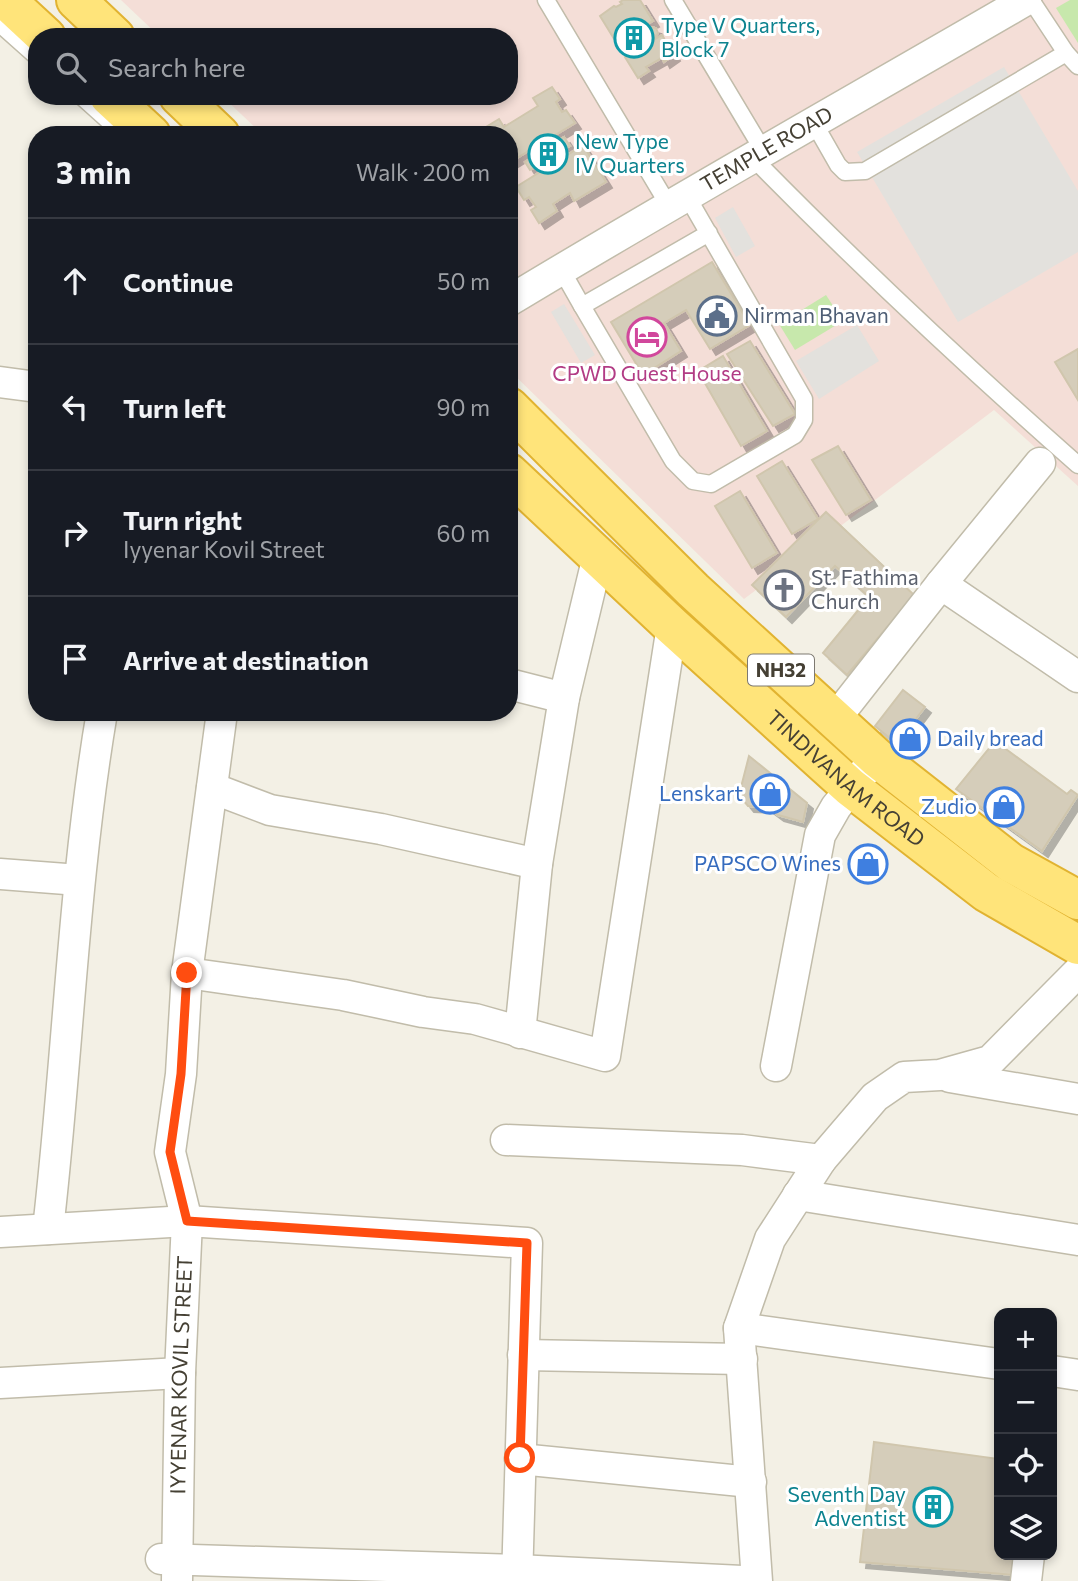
<!DOCTYPE html>
<meta charset="utf-8">
<style>
:root{--surface:#171b24;--page:#242831;--text:#f1f3f6;--muted:#9ea1a6;--line:#363941}
body{margin:0;font-family:Commissioner,sans-serif;background:var(--page);color:var(--text)}
.controls{position:absolute;right:21px;bottom:21px;display:grid;overflow:hidden;border-radius:14px;box-shadow:0 4px 10px #0003}
.controls button{width:63px;height:63px;display:grid;place-items:center;padding:0;border:0;border-bottom:2px solid var(--line);background:var(--surface);color:var(--text);font:35px sans-serif}
.stop{position:absolute;width:21px;height:21px;margin:-16px;border:5px solid #ff4d10;border-radius:50%;background:#fff}
.stop.end{background:#ff4d10;border-color:#fff;box-shadow:0 2px 7px #0008}
.list{margin:0;padding:0;list-style:none}
h2{display:flex;justify-content:space-between;align-items:center;height:91px;margin:0;padding:0 28px;font-size:30px}
h2 small{font-size:23px;font-weight:400;color:var(--muted)}
.list li{display:grid;grid-template-columns:46px 1fr auto;gap:21px;align-items:center;box-sizing:border-box;height:126px;padding:0 28px;border-top:2px solid var(--line)}
.list b{display:block;font-size:26px;white-space:nowrap}
.list p{margin:0;font-size:23px;white-space:nowrap;color:var(--muted)}
.list em{font-size:23px;font-style:normal;color:var(--muted)}
.icon{flex:none;width:38px;height:38px;fill:none;stroke:currentColor;stroke-width:2;stroke-linecap:round;stroke-linejoin:round}
.map{position:relative;flex:none;width:1078px;height:1581px;overflow:hidden}
.search{position:absolute;background:var(--surface);box-shadow:0 4px 10px #0003;left:28px;top:28px;width:490px;height:77px;display:flex;align-items:center;gap:18px;box-sizing:border-box;padding:0 24px;border-radius:28px;color:var(--muted);font-size:26px}
.panel{position:absolute;background:var(--surface);box-shadow:0 4px 10px #0003;left:28px;top:126px;width:490px;height:595px;border-radius:28px}
.map>svg:first-child{display:block}
</style>
<div class="map">
<svg width="1078" height="1581" viewBox="0 0 1078 1581">
<defs>
<filter id="shadow"><feDropShadow dx="6" dy="6" stdDeviation="0" flood-color="#0004"/></filter>
</defs>
<rect width="100%" height="100%" fill="#f3f0e5"/>
<path fill="#f4ded7" d="M 121,0 L 1078,0 L 1078,486 L 994,410 L 744,599 L 509,370 L 509,135 L 263,135 L 222,96 L 509,96 L 509,37 L 160,37 Z"/>
<g fill="#c7e8ac">
<path d="M 1070,0 L 1078,0 L 1078,43 L 1056,8 Z"/>
<path d="M 826,295 L 843,321 L 795,350 L 779,324 Z"/>
</g>
<g fill="#e3e1dd">
<path d="M 1004,67 L 1078,191 L 1078,252 L 958,322 L 857,152 Z"/>
<path d="M 733,207 L 755,246 L 736,257 L 715,218 Z"/>
<path d="M 564,304 L 595,355 L 581,363 L 551,312 Z"/>
<path d="M 857,325 L 879,361 L 819,399 L 796,361 Z"/>
</g>
<g fill="#d5cdba" stroke="#d0c6ad" stroke-width="2" filter="url(#shadow)">
<path d="M 623,0 L 640,0 L 653,21 L 642,27 L 644,31 L 651,27 L 656,28 L 658,33 L 652,41 L 662,35 L 674,55 L 664,62 L 662,58 L 646,67 L 649,71 L 638,78 L 625,57 L 632,53 L 626,43 L 619,47 L 600,16 L 614,6 L 616,7 L 622,4 L 620,2 Z"/>
<path d="M 552,87 L 560,99 L 556,102 L 562,112 L 566,110 L 575,123 L 552,137 L 555,142 L 564,137 L 570,146 L 561,151 L 564,157 L 583,145 L 606,182 L 574,201 L 570,193 L 553,204 L 557,211 L 539,223 L 531,210 L 536,207 L 529,197 L 524,200 L 516,187 L 543,170 L 539,165 L 530,170 L 525,162 L 534,156 L 530,150 L 509,163 L 509,135 L 484,135 L 481,130 L 499,119 L 504,127 L 538,106 L 533,98 Z"/>
<path d="M 712,262 L 750,325 L 710,349 L 686,310 L 664,323 L 681,351 L 643,375 L 611,322 Z"/>
<path d="M 750,341 L 795,414 L 773,426 L 727,354 Z"/>
<path d="M 1078,349 L 1078,400 L 1055,362 Z"/>
<path d="M 723,356 L 767,431 L 741,446 L 698,371 Z"/>
<path d="M 838,446 L 871,500 L 846,515 L 812,460 Z"/>
<path d="M 782,461 L 818,519 L 792,534 L 757,476 Z"/>
<path d="M 740,491 L 777,553 L 752,568 L 715,506 Z"/>
<path d="M 826,512 L 914,595 L 847,675 L 823,653 L 869,597 L 835,566 L 786,617 L 752,585 Z"/>
<path d="M 903,690 L 925,707 L 909,728 L 906,725 L 892,740 L 875,726 Z"/>
<path d="M 995,741 L 1067,794 L 1071,790 L 1078,795 L 1042,851 L 956,789 Z"/>
<path d="M 749,756 L 807,803 L 803,822 L 778,815 L 767,807 L 748,806 L 739,795 Z"/>
<path d="M 874,1442 L 999,1459 L 999,1555 L 1015,1555 L 1014,1575 L 860,1562 Z"/>
</g>
<g fill="none" stroke-linecap="round" stroke-linejoin="round">
<g stroke="#c1bcaa" stroke-width="19">
<g id="service">
<path d="M 546,0 L 669,206"/>
<path d="M 673,0 L 764,152"/>
<path d="M 1031,0 L 1066,53 L 1078,66"/>
<path d="M 0,24 L 37,57"/>
<path d="M 81,96 L 111,123"/>
<path d="M 814,123 L 838,165 L 845,172 L 865,171 L 1066,53"/>
<path d="M 754,159 C 858,265 967,367 1078,465"/>
<path d="M 687,196 L 804,399 L 804,420 L 795,435 L 711,484 L 693,481 L 673,461 L 582,306 L 709,233"/>
<path d="M 561,269 L 582,306"/>
</g>
</g>
<g stroke="#c1bcaa" stroke-width="33">
<g id="minor">
<path id="s1" d="M 509,301 C 679,198 854,100 1026,0"/>
<path d="M 0,382 L 37,387"/>
<path d="M 941,584 L 1040,463"/>
<path d="M 509,684 L 564,698"/>
<path d="M 835,719 L 941,584 L 1078,677"/>
<path d="M 212,788 L 270,810 L 381,829 L 537,864"/>
<path d="M 0,874 L 79,880"/>
<path d="M 187,973 L 343,995 L 423,1012 L 475,1019 L 605,1056 L 672,626"/>
<path d="M 520,1033 L 537,864 L 564,698 L 598,556"/>
<path d="M 776,1066 L 820,835 L 836,807 L 865,771"/>
<path d="M 950,1077 L 1078,1099"/>
<path d="M 506,1140 L 742,1150 L 821,1160"/>
<path d="M 798,1195 L 1078,1240"/>
<path d="M 48,1229 C 68,1057 73,883 102,712"/>
<path d="M 0,1232 L 187,1221 L 527,1243 L 517,1581"/>
<path d="M 739,1328 L 999,1364"/>
<path d="M 523,1355 L 742,1359"/>
<path d="M 1052,1371 L 1078,1375"/>
<path d="M 0,1383 L 180,1373"/>
<path d="M 520,1459 L 751,1482"/>
<path d="M 161,1559 L 517,1570 L 742,1581"/>
<path id="s2" d="M 177,1581 L 180,1373 L 187,1221 L 170,1152 L 181,1074 L 187,973 L 222,712"/>
<path d="M 757,1581 L 739,1328 L 770,1239 L 821,1160 L 875,1097 L 904,1077 L 940,1075 L 990,1061 L 1078,972"/>
<path d="M 1026,1581 L 1029,1555"/>
</g>
</g>
<g stroke="#e1b331" stroke-width="42">
<g id="trunk">
<path d="M 6,0 L 46,37"/>
<path d="M 76,0 L 115,37"/>
<path d="M 109,96 L 151,135"/>
<path d="M 179,96 L 220,135"/>
<path d="M 509,407 L 693,590 L 877,758 L 1011,863 L 1078,900"/>
<path id="s3" d="M 509,473 L 672,626 L 850,787 L 986,892 L 1078,945"/>
</g>
</g>
<use href="#service" stroke="#fff" stroke-width="16"/>
<use href="#minor" stroke="#fff" stroke-width="30"/>
<use href="#trunk" stroke="#ffe47a" stroke-width="38"/>
</g>
<g fill="none" stroke-linecap="round" stroke-linejoin="round">
<path stroke="#ff4d10" stroke-width="9" d="M 187,973 L 181,1074 L 170,1152 L 187,1221 L 527,1243 L 520,1458"/>
</g>
<defs>
<g id="building-ring" transform="scale(2.0125)"><circle r="9.5" fill="#fff" stroke="#0f9aa8" stroke-width="1.5"/><path d="M-4-6H4V6H1V3H-1V6H-4ZM-2.5-4.3h1.7v1.8h-1.7ZM.8-4.3h1.7v1.8H.8ZM-2.5-1h1.7V.8h-1.7ZM.8-1h1.7V.8H.8Z" fill="#0f9aa8"/></g>
<g id="civic-ring" transform="scale(2.0125)"><circle r="9.5" fill="#fff" stroke="#5c6f8a" stroke-width="1.5"/><path d="M-.6-6.5H3V-4.5H.6V-3L4-1V1h2V6H-6V1h2V-1L-.6-3ZM-1.2 2.5V6h2.4V2.5Z" fill="#5c6f8a"/></g>
<g id="hotel-ring" transform="scale(2.0125)"><circle r="9.5" fill="#fff" stroke="#d1479c" stroke-width="1.5"/><path d="M-6-4.5h1.5V1H6V5H4.5V3h-9V5H-6ZM-4 0a1.8 1.8 0 1 1 3.6 0ZM.5 0V-2.5h3Q6-2.5 6 0Z" fill="#d1479c"/></g>
<g id="church-ring" transform="scale(2.0125)"><circle r="9.5" fill="#fff" stroke="#6b7280" stroke-width="1.5"/><path d="M-1.2-6h2.4v3.5h3.3v2.4h-3.3V6h-2.4V-.1h-3.3v-2.4h3.3Z" fill="#6b7280"/></g>
<g id="shop-ring" transform="scale(2.0125)"><circle r="9.5" fill="#fff" stroke="#3f7fe0" stroke-width="1.5"/><path d="M-5-2.5h2.3a2.7 3.5 0 0 1 5.4 0H5L5.5 6h-11ZM-1.5-2.5h3a1.5 2.3 0 0 0-3 0Z" fill="#3f7fe0"/></g>
</defs>
<g fill-rule="evenodd">
<use href="#building-ring" x="634" y="38"/>
<use href="#building-ring" x="548" y="154"/>
<use href="#civic-ring" x="717" y="316"/>
<use href="#hotel-ring" x="647" y="337"/>
<use href="#church-ring" x="784" y="590"/>
<use href="#shop-ring" x="910" y="739"/>
<use href="#shop-ring" x="770" y="794"/>
<use href="#shop-ring" x="1004" y="807"/>
<use href="#shop-ring" x="868" y="864"/>
<use href="#building-ring" x="933" y="1507"/>
</g>
<g text-anchor="middle" stroke-width="6" stroke-linejoin="round" paint-order="stroke">
<rect fill="#fff" stroke="#7d7971" stroke-width="2" x="748" y="654.5" width="66" height="31" rx="5"/>
<g font-size="19" font-weight="bold" fill="#454034">
<text x="781" y="677">NH32</text>
</g>
<g font-size="21" fill="#0d838f" stroke="#fff" text-anchor="start">
<text x="661" y="33">Type V Quarters,<tspan x="661" dy="24">Block 7</tspan></text>
<text x="575" y="149">New Type<tspan x="575" dy="24">IV Quarters</tspan></text>
<text x="906" y="1502" text-anchor="end">Seventh Day<tspan x="906" dy="24">Adventist</tspan></text>
</g>
<g font-size="21" fill="#454034" stroke="#fff">
<text dy="7" stroke="none"><textPath href="#s1" startOffset="299">TEMPLE ROAD</textPath></text>
<text dy="7" stroke="none"><textPath href="#s3" startOffset="455">TINDIVANAM ROAD</textPath></text>
<text dy="7" stroke="none"><textPath href="#s2" startOffset="206">IYYENAR KOVIL STREET</textPath></text>
</g>
<g font-size="21" fill="#4e5e75" stroke="#fff" text-anchor="start">
<text x="744" y="323">Nirman Bhavan</text>
</g>
<g font-size="21" fill="#b23c85" stroke="#fff">
<text x="647" y="381">CPWD Guest House</text>
</g>
<g font-size="21" fill="#5b616d" stroke="#fff" text-anchor="start">
<text x="811" y="585">St. Fathima<tspan x="811" dy="24">Church</tspan></text>
</g>
<g font-size="21" fill="#366cbe" stroke="#fff" text-anchor="end">
<text x="937" y="746" text-anchor="start">Daily bread</text>
<text x="743" y="801">Lenskart</text>
<text x="977" y="814">Zudio</text>
<text x="841" y="871">PAPSCO Wines</text>
</g>
</g>
</svg>
<div class="controls">
<button>+</button>
<button>−</button>
<button><svg class="icon" aria-label="locate" viewBox="0 0 24 24"><circle cx="12" cy="12" r="6"/><path d="M12 2v4M12 18v4M2 12h4M18 12h4"/></svg></button>
<button><svg class="icon" aria-label="layers" viewBox="0 0 24 24"><path d="M12 4l9 5-9 5-9-5zM3 14l9 5 9-5"/></svg></button>
</div>
<div class="stop" style="left:520px;top:1458px"></div>
<div class="stop end" style="left:187px;top:973px"></div>
<div class="search"><svg class="icon" aria-label="search" viewBox="0 0 24 24"><circle cx="10" cy="10" r="6"/><path d="M15 15l6 6"/></svg>Search here</div>
<section class="panel">
<h2>3 min<small>Walk · 200 m</small></h2>
<ul class="list">
<li><svg class="icon" aria-label="ahead" viewBox="0 0 24 24"><path d="M12 20V5M6 11l6-6 6 6"/></svg><div><b>Continue</b></div><em>50 m</em></li>
<li><svg class="icon" aria-label="left" viewBox="0 0 24 24"><path d="M17 20v-9H6M10 6l-5 5 5 5"/></svg><div><b>Turn left</b></div><em>90 m</em></li>
<li><svg class="icon" aria-label="right" viewBox="0 0 24 24"><path d="M7 20v-9h11M14 6l5 5-5 5"/></svg><div><b>Turn right</b><p>Iyyenar Kovil Street</p></div><em>60 m</em></li>
<li><svg class="icon" aria-label="arrive" viewBox="0 0 24 24"><path d="M6 21V4h12l-3 4 3 4H6"/></svg><div><b>Arrive at destination</b></div></li>
</ul>
</section>
</div>
